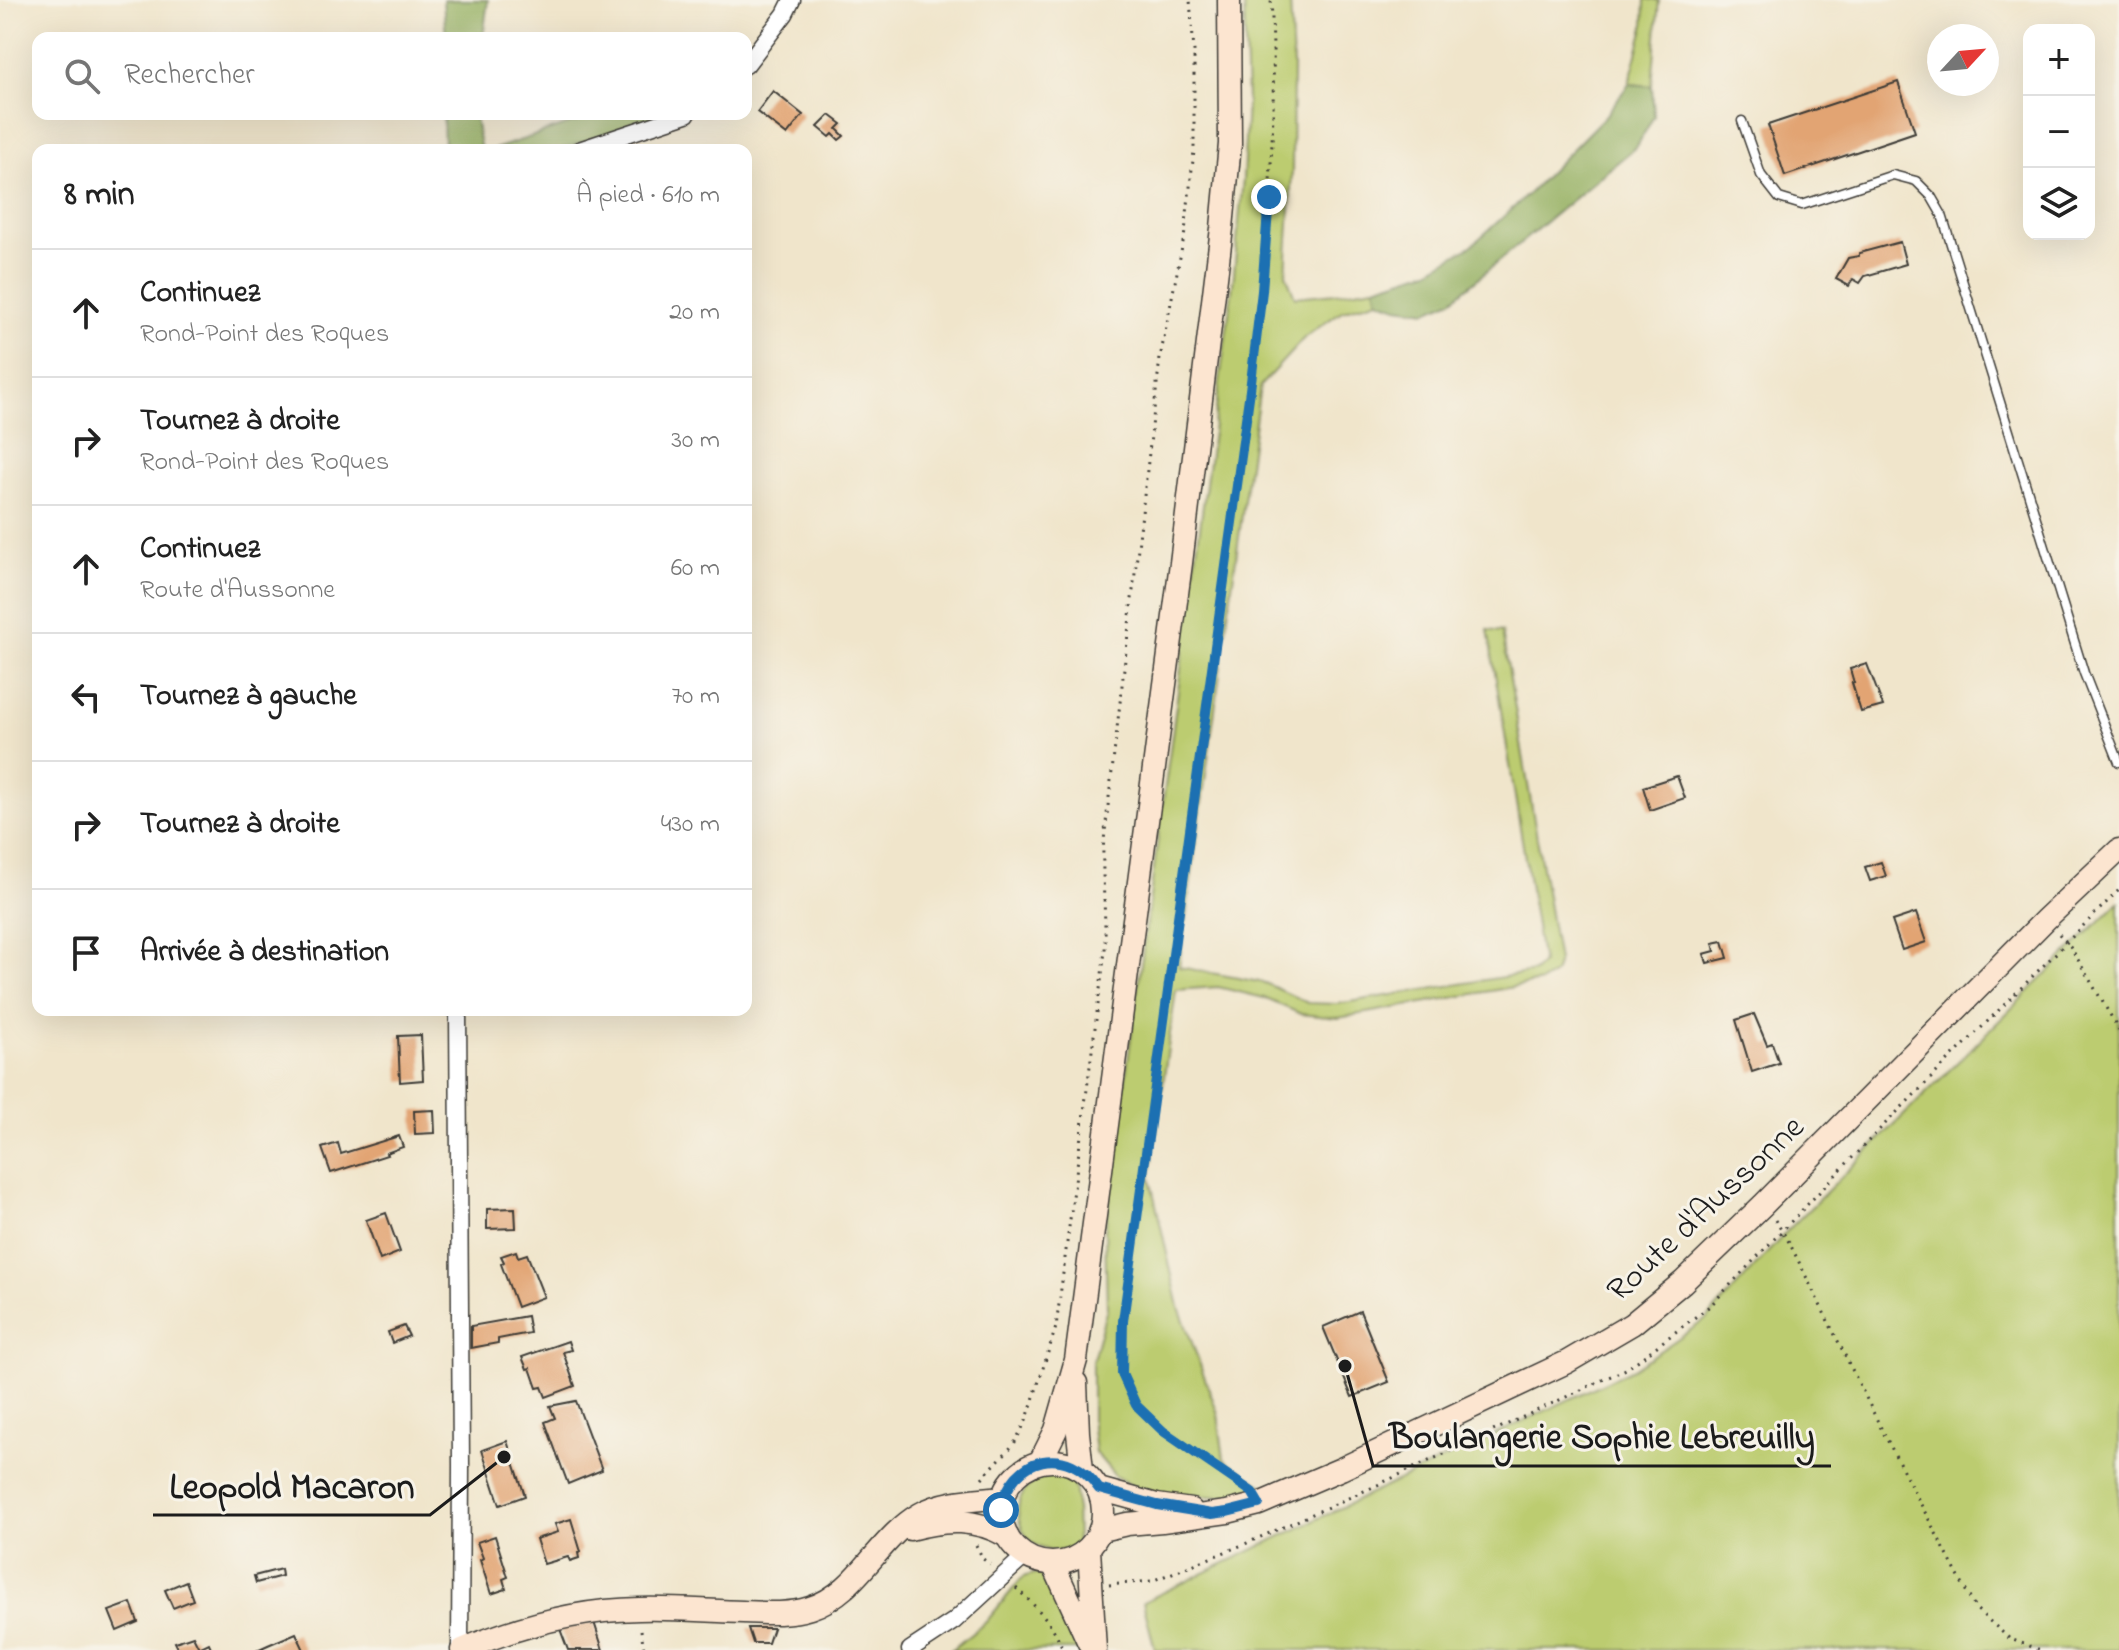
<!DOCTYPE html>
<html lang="fr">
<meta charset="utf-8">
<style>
:root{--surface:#fff;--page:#f6f6f6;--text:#222;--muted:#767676;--line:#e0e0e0}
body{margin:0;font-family:"Indie Flower",sans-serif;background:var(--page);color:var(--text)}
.controls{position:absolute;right:24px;top:24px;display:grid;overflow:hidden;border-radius:16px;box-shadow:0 8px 32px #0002}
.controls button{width:72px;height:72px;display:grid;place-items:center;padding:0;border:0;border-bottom:2px solid var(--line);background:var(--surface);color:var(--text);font:40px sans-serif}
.compass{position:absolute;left:1927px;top:24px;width:72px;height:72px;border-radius:50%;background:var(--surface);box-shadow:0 8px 32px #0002;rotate:64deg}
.stop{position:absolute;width:24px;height:24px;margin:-18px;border:6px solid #1f6fb2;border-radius:50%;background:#fff}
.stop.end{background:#1f6fb2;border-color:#fff;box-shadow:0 2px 8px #0008}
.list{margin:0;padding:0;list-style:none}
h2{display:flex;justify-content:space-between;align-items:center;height:104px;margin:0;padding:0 32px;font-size:34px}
h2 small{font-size:26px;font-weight:400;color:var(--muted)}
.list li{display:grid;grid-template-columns:52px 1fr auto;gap:24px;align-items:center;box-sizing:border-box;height:128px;padding:0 32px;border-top:2px solid var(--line)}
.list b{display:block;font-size:30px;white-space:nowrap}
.list p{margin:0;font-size:26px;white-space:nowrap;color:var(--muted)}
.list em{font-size:26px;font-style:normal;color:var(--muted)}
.icon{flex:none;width:44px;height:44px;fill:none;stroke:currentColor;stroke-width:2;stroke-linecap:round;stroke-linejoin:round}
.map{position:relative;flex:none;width:2119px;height:1650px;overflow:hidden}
.search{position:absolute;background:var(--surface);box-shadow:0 8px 32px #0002;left:32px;top:32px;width:720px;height:88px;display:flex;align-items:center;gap:20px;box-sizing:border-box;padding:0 28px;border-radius:16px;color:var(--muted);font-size:30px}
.panel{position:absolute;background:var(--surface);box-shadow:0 8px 32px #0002;left:32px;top:144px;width:720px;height:872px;border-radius:16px}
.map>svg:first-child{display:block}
</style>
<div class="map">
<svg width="2119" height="1650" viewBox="0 0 2119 1650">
<rect width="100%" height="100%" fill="#f7f3e8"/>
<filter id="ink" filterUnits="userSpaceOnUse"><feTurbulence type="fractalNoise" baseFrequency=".0125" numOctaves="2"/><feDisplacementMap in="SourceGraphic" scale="16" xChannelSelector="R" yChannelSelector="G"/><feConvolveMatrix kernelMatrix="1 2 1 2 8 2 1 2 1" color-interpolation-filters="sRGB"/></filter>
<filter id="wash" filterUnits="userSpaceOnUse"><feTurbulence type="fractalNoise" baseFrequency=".006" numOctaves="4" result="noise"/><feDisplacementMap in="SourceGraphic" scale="32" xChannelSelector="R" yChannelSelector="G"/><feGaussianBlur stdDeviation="1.8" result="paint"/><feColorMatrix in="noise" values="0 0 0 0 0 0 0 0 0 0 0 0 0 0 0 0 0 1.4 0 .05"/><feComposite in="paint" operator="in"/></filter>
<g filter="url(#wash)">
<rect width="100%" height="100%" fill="#f0e5cb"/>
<g fill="#bccc6f" stroke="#6c7446" stroke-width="2">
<path d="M 1244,0 L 1290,0 L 1293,67 L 1292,171 L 1286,274 L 1295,297 L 1336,293 L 1375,287 L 1378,300 L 1342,311 L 1305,337 L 1260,386 L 1179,967 L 1265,983 L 1308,1003 L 1337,1004 L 1534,972 L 1542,963 L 1488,630 L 1502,632 L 1558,961 L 1554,974 L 1541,982 L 1338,1018 L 1301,1014 L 1264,998 L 1218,987 L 1176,990 L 1150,1178 L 1179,1307 L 1218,1414 L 1224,1459 L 1269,1490 L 1227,1497 L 1145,1493 L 1115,1476 L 1095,1452 L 1092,1428 L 1092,1363 L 1107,1308 L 1105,1230 L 1233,284 L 1243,179 L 1247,102 Z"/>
<path d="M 1645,0 L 1659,0 L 1652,86 L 1629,84 L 1644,27 Z"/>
<path d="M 2119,902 L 2119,1650 L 1155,1650 L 1143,1602 L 1633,1369 L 1708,1318 L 1789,1229 Z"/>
<path d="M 1053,1474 L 1073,1478 L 1076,1499 L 1077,1546 C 1020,1572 991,1487 1053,1474 Z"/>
<path d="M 1037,1573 L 1052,1584 L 1080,1650 L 951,1650 L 986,1622 L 1023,1577 Z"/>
</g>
<g fill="#95b062" stroke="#58663f" stroke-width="2">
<path d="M 443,0 L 488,0 L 483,38 L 446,38 Z"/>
<path d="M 1629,84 L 1652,86 L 1654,116 L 1637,146 L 1452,300 L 1427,311 L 1397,307 L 1378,300 L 1375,287 L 1429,270 L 1471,246 L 1522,200 L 1605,116 Z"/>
<path d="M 443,114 L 474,114 L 481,150 L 444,150 Z"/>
<path d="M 598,114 L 667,114 L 559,150 L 492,150 Z"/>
</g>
<g id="blocks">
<g fill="#e2a473">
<path d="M 1898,82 L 1915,132 L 1785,176 L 1768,125 Z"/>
<path d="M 773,91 L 803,115 L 787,135 L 757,112 Z"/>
<path d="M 830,115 L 842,124 L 837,129 L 844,136 L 839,140 L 833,134 L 830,137 L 818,127 Z"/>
<path d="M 1900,242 L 1906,264 L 1865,276 L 1860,283 L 1853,279 L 1849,286 L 1836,279 L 1848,258 L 1859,256 L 1859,253 Z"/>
<path d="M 1867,664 L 1883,706 L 1861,712 L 1852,683 L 1854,683 L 1850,669 Z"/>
<path d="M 1677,776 L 1685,798 L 1650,810 L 1643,787 Z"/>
<path d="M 1881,862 L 1886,876 L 1870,881 L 1865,867 Z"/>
<path d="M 1916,913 L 1926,942 L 1902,950 L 1892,921 Z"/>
<path d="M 1723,941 L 1728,958 L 1707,963 L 1704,954 L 1715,951 L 1713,943 Z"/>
<path d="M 1754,1014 L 1767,1045 L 1772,1043 L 1779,1063 L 1752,1072 L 1736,1020 Z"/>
<path d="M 421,1035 L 423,1080 L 400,1082 L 398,1036 Z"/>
<path d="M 434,1110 L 435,1133 L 415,1134 L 414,1111 Z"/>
<path d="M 399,1136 L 403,1147 L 386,1153 L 387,1155 L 331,1173 L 322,1148 L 338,1143 L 341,1154 Z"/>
<path d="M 515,1208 L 516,1228 L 487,1229 L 487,1209 Z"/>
<path d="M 386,1213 L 400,1252 L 380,1260 L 366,1220 Z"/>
<path d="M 516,1251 L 518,1257 L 527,1254 L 544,1297 L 517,1307 L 501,1264 L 504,1262 L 501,1256 Z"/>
<path d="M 1360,1311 L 1389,1382 L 1352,1397 L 1323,1327 Z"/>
<path d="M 527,1316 L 530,1333 L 498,1339 L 498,1343 L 471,1348 L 471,1326 Z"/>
<path d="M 404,1326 L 409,1336 L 392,1343 L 388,1332 Z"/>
<path d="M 568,1341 L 571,1350 L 563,1352 L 575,1386 L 546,1397 L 542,1387 L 537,1388 L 530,1368 L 527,1369 L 522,1357 Z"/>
<path d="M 576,1401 L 602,1470 L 568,1484 L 545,1422 L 555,1418 L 550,1406 Z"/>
<path d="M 507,1441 L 525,1496 L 500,1505 L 482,1450 Z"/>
<path d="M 571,1519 L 581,1552 L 578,1553 L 579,1558 L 570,1561 L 568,1557 L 544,1564 L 536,1539 L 558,1532 L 555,1524 Z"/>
<path d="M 495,1536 L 508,1577 L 503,1579 L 506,1589 L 491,1594 L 480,1560 L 483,1558 L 477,1542 Z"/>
<path d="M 281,1569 L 282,1576 L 256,1583 L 254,1576 Z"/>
<path d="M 186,1581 L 193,1600 L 173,1608 L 165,1590 Z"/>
<path d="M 131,1603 L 138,1622 L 117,1631 L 109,1611 Z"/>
<path d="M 594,1622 L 603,1650 L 568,1650 L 560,1629 Z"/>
<path d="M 748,1628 L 773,1628 L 768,1643 L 753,1643 Z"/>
<path d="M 296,1633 L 304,1650 L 257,1650 L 268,1645 Z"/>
<path d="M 193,1636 L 199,1648 L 209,1643 L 212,1650 L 179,1650 L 175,1642 Z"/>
</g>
</g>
</g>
<g filter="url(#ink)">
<use href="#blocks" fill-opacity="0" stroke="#3c3a36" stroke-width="2"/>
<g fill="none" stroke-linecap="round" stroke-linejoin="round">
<g stroke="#3c3a36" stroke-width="11">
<path id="service" d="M 1742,121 L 1761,175 L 1779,198 L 1802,205 L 1893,175 L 1916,181 L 1931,196 L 1942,215 L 2084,673 L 2119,762"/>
</g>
<g stroke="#3c3a36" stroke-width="19">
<g id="minor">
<path d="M 746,65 L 785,14 L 792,0"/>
<path d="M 579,150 L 687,114"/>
<path d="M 458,1010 L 461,1465 L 460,1650"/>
<path d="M 910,1650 L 954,1621 L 1025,1556"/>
</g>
</g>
<g stroke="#3c3a36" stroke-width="25">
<g id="secondary">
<path d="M 1076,1383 L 1078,1433 L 1082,1470"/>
<circle cx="1052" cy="1512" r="51"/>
<path d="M 1040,1462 L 1056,1430 L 1076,1360 L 1181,563 L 1222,228 L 1230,144 L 1229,0"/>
<path d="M 1099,1489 L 1157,1505 L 1191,1510"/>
<path d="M 910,1529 C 945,1519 975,1518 1007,1536"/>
<path d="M 1101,1530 L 1127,1524 L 1162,1521 L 1227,1512 L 1259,1504 L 1341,1469 L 1567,1362 L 1632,1324 L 1683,1282 L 1763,1205 L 2046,919 L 2119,850"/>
<path d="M 1089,1549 L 1095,1650"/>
<path d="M 1053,1564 L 1089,1643"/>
<path d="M 462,1650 C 518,1626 578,1610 639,1609 C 674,1608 708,1611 743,1612 C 765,1613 788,1615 810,1608 C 858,1593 878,1538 920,1514 C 944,1500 976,1500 1003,1497"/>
</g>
</g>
<g stroke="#3c3a36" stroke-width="3" stroke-dasharray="2 6" stroke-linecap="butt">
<path d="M 2059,934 L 2070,946 L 2119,1030"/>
<path d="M 1775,1220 L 1789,1242 L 1881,1428 L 1975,1608 L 2010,1639 L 2041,1650"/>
<path d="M 982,1478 L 1014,1444 L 1027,1419 L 1056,1327 L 1105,951 C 1106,917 1102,883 1103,849 L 1160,358 L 1185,232 L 1194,151 L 1194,51 L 1190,0"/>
<path d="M 1246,1487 C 1209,1460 1127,1422 1122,1371 C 1120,1355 1122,1338 1123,1321 L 1250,390 C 1265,261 1279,130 1271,0"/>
<path d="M 976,1545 L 983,1559 L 990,1564"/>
<path d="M 1109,1585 L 1152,1581 L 1245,1544 L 1371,1488 L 1628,1368 L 1711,1305 L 1874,1135 L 2119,890"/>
<path d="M 1016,1588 C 1036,1607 1054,1623 1063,1650"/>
<path d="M 641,1630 L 644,1650"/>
</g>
<use href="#service" stroke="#fff" stroke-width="8"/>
<use href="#minor" stroke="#fff" stroke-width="16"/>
<use href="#secondary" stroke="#fce5d0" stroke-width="22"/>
</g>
</g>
<g fill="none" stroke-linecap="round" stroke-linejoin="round" filter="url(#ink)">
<path stroke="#1f6fb2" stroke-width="10" d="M 1001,1510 C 1011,1455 1068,1442 1099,1489 L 1157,1505 L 1212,1514 L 1227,1512 L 1259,1504 L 1252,1492 L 1163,1431 L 1136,1405 L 1122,1374 L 1123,1321 L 1250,390 L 1262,291 L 1269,197"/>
</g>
<g text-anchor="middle" stroke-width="6" stroke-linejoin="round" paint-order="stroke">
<g font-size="34" fill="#1c1c1c" stroke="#f7f3e8">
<text transform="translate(1704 1207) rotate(-43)" y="12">Route d'Aussonne</text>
</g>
</g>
<path fill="none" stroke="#1c1c1c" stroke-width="3" d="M1345 1366L1373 1466H1831M504 1457L430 1515H153"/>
<g fill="#1c1c1c" stroke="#f7f3e8" stroke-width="3">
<circle cx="1345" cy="1366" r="8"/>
<circle cx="504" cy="1457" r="8"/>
</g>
<g font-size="36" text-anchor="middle" font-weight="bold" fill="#1c1c1c" stroke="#f7f3e8" stroke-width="6" stroke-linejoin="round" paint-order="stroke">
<text x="1602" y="1448">Boulangerie Sophie Lebreuilly</text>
<text x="292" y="1498">Leopold Macaron</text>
</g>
</svg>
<div class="controls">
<button>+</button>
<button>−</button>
<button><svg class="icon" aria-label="layers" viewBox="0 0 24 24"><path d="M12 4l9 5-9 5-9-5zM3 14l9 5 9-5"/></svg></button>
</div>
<svg class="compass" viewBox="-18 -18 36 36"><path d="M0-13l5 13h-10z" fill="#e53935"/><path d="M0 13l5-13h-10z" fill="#767676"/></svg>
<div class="stop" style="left:1001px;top:1510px"></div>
<div class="stop end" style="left:1269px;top:197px"></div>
<div class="search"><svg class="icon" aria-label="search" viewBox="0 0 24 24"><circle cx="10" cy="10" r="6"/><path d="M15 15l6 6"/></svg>Rechercher</div>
<section class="panel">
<h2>8 min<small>À pied · 610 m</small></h2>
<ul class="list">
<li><svg class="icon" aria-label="ahead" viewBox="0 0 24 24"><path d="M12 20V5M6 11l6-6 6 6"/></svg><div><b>Continuez</b><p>Rond-Point des Roques</p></div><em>20 m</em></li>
<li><svg class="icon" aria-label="right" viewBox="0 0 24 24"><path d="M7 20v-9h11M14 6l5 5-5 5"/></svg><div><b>Tournez à droite</b><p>Rond-Point des Roques</p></div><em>30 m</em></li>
<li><svg class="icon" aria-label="ahead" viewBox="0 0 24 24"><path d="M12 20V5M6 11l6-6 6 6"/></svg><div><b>Continuez</b><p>Route d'Aussonne</p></div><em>60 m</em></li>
<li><svg class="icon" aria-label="left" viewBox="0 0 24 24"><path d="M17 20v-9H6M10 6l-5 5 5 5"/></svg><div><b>Tournez à gauche</b></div><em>70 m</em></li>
<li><svg class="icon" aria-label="right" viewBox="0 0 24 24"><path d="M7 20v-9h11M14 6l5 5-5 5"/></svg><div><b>Tournez à droite</b></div><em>430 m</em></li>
<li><svg class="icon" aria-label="arrive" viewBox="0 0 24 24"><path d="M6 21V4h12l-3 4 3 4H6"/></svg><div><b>Arrivée à destination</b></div></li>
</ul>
</section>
</div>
